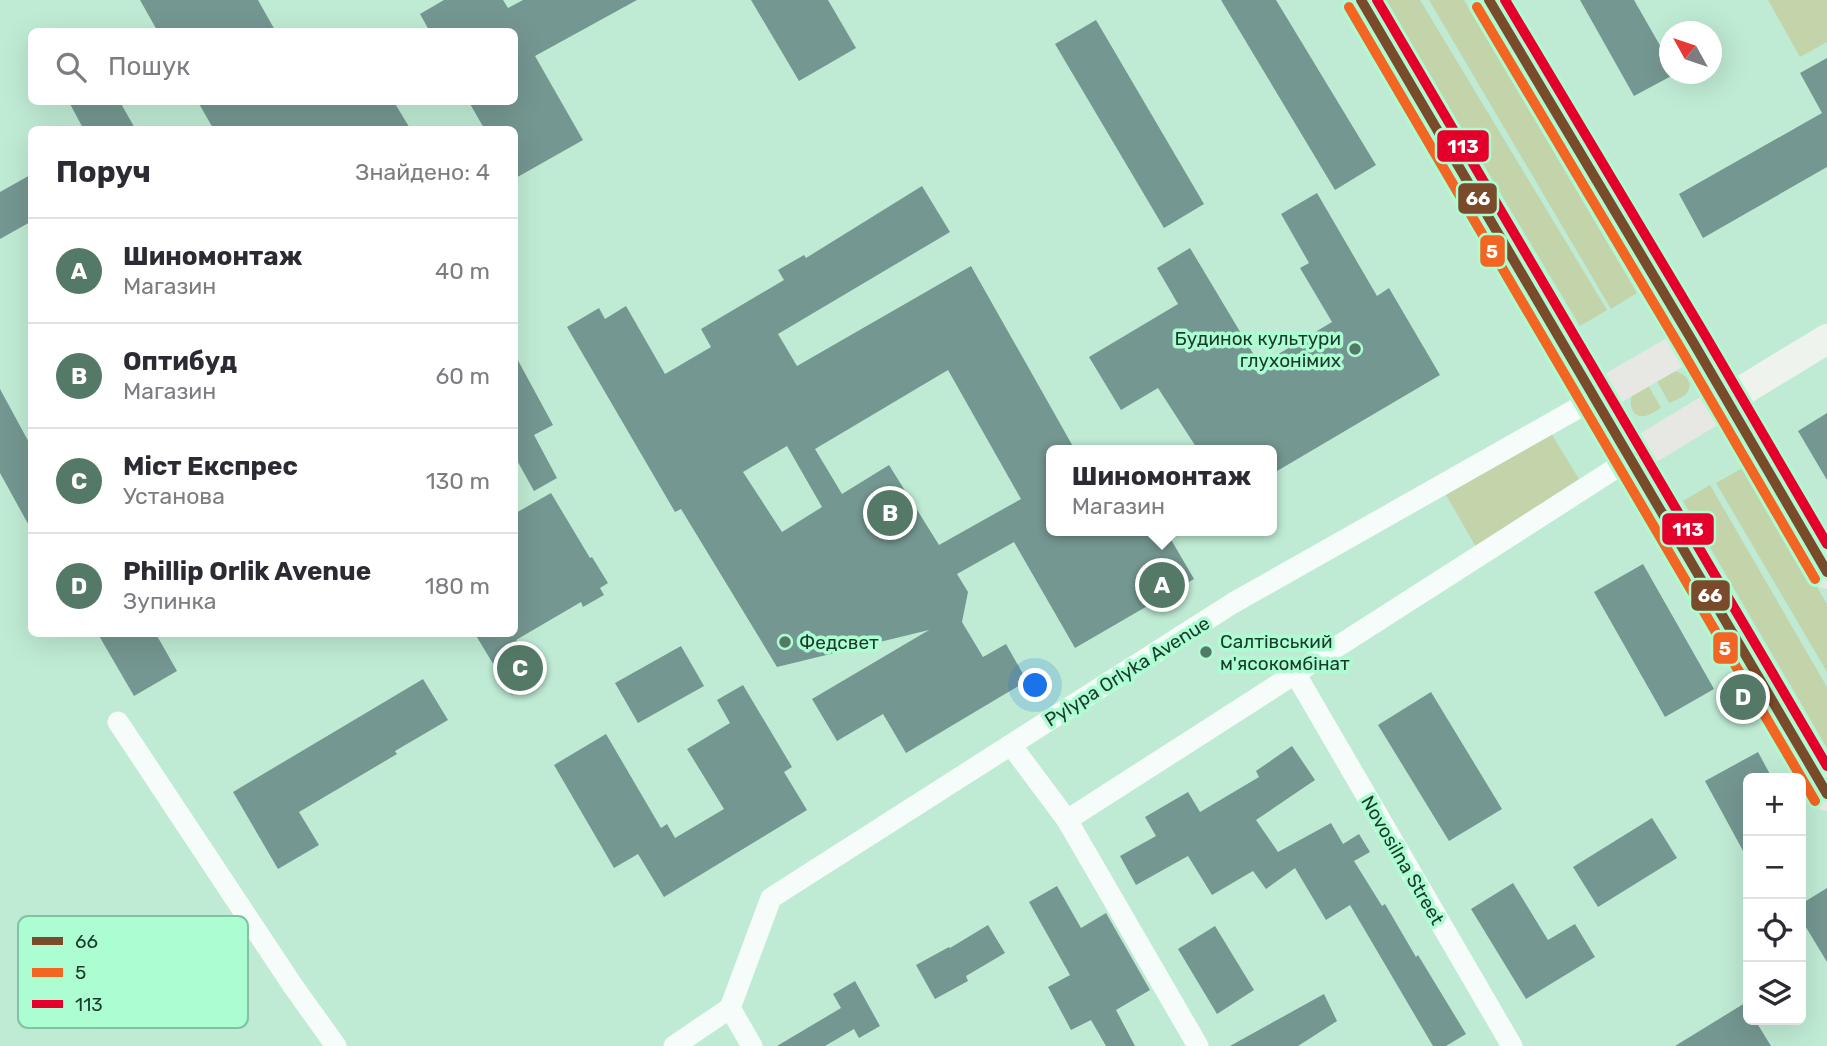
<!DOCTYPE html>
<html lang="uk">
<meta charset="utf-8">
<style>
:root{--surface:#fff;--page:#f7f7f7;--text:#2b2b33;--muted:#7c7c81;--line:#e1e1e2;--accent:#547966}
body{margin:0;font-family:Rubik,sans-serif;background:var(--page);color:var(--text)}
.controls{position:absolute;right:21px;bottom:21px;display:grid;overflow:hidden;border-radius:10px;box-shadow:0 7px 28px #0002}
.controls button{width:63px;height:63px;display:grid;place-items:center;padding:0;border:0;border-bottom:2px solid var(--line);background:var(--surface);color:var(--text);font:35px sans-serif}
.compass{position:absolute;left:1659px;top:21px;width:63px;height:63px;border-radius:50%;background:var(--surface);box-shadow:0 7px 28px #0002;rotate:310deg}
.you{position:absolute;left:1036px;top:686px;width:24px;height:24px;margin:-18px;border:5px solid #fff;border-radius:50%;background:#1a73e8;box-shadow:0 0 0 10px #1a73e833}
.badge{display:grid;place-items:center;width:46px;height:46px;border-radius:50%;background:var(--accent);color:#fff;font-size:23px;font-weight:700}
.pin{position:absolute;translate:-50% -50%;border:4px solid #fff;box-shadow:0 2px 7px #0006}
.popup{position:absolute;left:1046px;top:445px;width:231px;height:91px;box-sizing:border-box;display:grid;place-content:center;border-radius:10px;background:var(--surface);filter:drop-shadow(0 2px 5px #0005);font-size:23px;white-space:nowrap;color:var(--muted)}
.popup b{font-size:26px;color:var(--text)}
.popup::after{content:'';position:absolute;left:50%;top:100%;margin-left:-14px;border:14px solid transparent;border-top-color:var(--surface)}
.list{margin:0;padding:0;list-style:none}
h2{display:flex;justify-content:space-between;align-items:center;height:91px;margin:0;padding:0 28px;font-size:30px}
h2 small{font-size:23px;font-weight:400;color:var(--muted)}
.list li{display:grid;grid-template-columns:46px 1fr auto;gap:21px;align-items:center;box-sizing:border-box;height:105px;padding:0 28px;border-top:2px solid var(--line)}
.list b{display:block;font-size:26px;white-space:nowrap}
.list p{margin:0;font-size:23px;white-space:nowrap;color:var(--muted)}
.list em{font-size:23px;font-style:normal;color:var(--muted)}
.icon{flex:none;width:38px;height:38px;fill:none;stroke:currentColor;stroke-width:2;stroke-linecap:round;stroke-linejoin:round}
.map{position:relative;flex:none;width:1827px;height:1046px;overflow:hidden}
.search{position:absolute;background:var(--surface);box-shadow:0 7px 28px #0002;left:28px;top:28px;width:490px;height:77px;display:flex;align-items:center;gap:18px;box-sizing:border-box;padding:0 24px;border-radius:10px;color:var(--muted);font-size:26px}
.panel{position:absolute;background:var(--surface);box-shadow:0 7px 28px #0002;left:28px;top:126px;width:490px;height:511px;border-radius:10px}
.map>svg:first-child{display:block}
</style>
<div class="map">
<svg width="1827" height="1046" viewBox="0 0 1827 1046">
<rect width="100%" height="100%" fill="#bfebd4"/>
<g fill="#c3d3aa">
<path d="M 1385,0 L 1420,0 L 1607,310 L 1580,326 Z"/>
<path d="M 1429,0 L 1464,0 L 1637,293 L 1611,309 Z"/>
<path d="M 1768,0 L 1827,0 L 1827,42 L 1800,57 Z"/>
<path d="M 1673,371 C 1685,372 1696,384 1685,395 C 1681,398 1674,401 1669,403 L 1657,381 Z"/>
<path d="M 1648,385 L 1661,408 C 1657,410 1650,415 1645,416 C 1632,418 1629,405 1632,396 Z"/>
<path d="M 1551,433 L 1579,479 L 1476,547 L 1446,495 Z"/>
<path d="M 1746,466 L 1827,604 L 1827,672 L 1716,483 Z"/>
<path d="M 1710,485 L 1827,687 L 1827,748 L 1683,501 Z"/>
</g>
<g fill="#759791" fill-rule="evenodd">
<path d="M 140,0 L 258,0 L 276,32 L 158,32 Z"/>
<path d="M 444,0 L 503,0 L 508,8 L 523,0 L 637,0 L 535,56 L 583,140 L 514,179 L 514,130 L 485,130 L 469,102 L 514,102 L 514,32 L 430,32 L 420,14 Z"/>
<path d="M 751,0 L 828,0 L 856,48 L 799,81 Z"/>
<path d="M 1221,0 L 1276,0 L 1376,165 L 1335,190 Z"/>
<path d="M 1580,0 L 1634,0 L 1670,63 L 1670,74 L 1675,74 L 1634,96 Z"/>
<path d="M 1096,20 L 1204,204 L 1164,228 L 1055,44 Z"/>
<path d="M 1827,58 L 1827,167 L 1703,238 L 1679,194 L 1822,113 L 1800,73 Z"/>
<path d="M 69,102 L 120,102 L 136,130 L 84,130 Z"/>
<path d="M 198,102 L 394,102 L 411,130 L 214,130 Z"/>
<path d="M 32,174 L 32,221 L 0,239 L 0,192 Z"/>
<path d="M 922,186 L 950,232 L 778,334 L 797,366 L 971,266 L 1075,450 L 1052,450 L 1052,531 L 1166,531 L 1194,579 L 1075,648 L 1014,542 L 957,574 L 968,592 L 962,622 L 983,657 L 1006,644 L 1027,681 L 906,753 L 883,714 L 837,741 L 812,699 L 929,630 L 777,667 L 681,509 L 675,512 L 567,327 L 599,308 L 605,319 L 626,306 L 665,374 L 711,347 L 701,329 L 784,280 L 778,270 L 804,255 L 806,258 ZM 948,370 L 1021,499 L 939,545 L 889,465 L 842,494 L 815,449 ZM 787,446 L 822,507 L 782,532 L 743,472 Z"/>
<path d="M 1317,193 L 1377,296 L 1389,288 L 1440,375 L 1272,474 L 1272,450 L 1198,450 L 1158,388 L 1121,410 L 1089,357 L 1178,304 L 1157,268 L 1190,248 L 1260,365 L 1332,322 L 1300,268 L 1309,263 L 1281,214 Z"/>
<path d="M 514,353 L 553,425 L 534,435 L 557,478 L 534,491 L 514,455 Z"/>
<path d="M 0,389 L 32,448 L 32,531 L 0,473 Z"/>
<path d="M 1827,413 L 1827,480 L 1798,431 Z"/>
<path d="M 551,493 L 590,558 L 592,557 L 608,583 L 600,588 L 604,595 L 583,607 L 581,602 L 516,640 L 538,677 L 512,695 L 475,634 L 513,634 L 514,637 L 514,514 Z"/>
<path d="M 1643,564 L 1714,689 L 1665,717 L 1594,592 Z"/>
<path d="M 98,634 L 156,634 L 177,671 L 134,696 Z"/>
<path d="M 681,646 L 704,686 L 638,723 L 615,683 Z"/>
<path d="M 423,679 L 448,720 L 395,751 L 397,754 L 299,812 L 319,845 L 278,869 L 233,792 Z"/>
<path d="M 743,685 L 792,767 L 784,772 L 807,810 L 664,897 L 638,854 L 614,868 L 554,765 L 606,734 L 661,828 L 667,824 L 675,838 L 724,809 L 687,749 L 730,723 L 717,700 Z"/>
<path d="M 1431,692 L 1502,809 L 1449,841 L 1378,725 Z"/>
<path d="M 1292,746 L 1315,780 L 1256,820 L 1278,852 L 1331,823 L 1343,844 L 1359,834 L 1370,852 L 1354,861 L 1382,906 L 1385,904 L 1416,957 L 1418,955 L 1466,1034 L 1446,1046 L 1433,1046 L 1350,905 L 1326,920 L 1295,868 L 1266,889 L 1253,871 L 1212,895 L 1188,856 L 1136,885 L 1120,856 L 1156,836 L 1145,817 L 1188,792 L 1200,812 L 1259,777 L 1256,771 Z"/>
<path d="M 1758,752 L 1772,778 L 1748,778 L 1748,860 L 1705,781 Z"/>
<path d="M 1652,818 L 1677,858 L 1598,907 L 1573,867 Z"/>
<path d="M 1513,883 L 1548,940 L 1575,924 L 1595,957 L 1526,999 L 1471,909 Z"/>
<path d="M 1057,886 L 1081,928 L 1106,913 L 1150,990 L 1116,1010 L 1135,1046 L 1106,1046 L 1091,1020 L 1071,1030 L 1048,987 L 1070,975 L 1029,902 Z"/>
<path d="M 1827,888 L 1827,962 L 1801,919 L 1801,904 Z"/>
<path d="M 988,925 L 1005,953 L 966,976 L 968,981 L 935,999 L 916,965 L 949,947 L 950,948 Z"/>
<path d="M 1215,926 L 1254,990 L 1217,1014 L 1178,949 Z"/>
<path d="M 855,981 L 880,1026 L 859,1038 L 854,1029 L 825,1046 L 777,1046 L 841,1008 L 833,994 Z"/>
<path d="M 1324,994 L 1337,1021 L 1298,1046 L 1230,1046 Z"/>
<path d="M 1745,1003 L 1748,1009 L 1748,1020 L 1755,1020 L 1771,1046 L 1675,1046 Z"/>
</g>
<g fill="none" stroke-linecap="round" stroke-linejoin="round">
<g stroke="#f5fcf9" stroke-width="21">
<path d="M 1295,673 L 1512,1046"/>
<path d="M 118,722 L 293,986 L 336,1046"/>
<path d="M 1011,745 L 1067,820 L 1198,1046"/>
<path d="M 1067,820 L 1630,459"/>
<path d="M 730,1008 L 771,898 L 1233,603 L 1594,399"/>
<path d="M 730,1008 L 752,1046"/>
<path d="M 674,1046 L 730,1008"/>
</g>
<path stroke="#eff3ee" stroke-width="30" d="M 1727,400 L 1827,339"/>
<g stroke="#e7e8e3" stroke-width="33">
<path d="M 1361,0 L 1827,794"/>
<path d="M 1489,0 L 1693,342 L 1827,572"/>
<path d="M 1594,399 L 1693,342"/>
<path d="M 1630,459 L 1727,400"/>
</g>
<g stroke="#adfdd3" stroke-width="16">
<g id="bus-1">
<path d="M 1361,0 L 1827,794"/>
<path d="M 1489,0 L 1693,342 L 1827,572"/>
</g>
</g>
<g stroke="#adfdd3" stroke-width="16">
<g id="bus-2">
<path d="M 1349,7 L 1815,801"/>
<path d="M 1477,7 L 1681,349 L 1815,579"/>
</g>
</g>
<g stroke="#adfdd3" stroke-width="16">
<g id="bus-3">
<path d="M 1377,0 L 1827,766"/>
<path d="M 1505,0 L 1705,335 L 1827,544"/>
</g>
</g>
<use href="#bus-1" stroke="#7a4b2a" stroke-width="10"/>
<use href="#bus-2" stroke="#f26522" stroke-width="10"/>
<use href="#bus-3" stroke="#e4002b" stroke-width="10"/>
</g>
<g fill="#547966" stroke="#adfdd3" stroke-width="2.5">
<circle cx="1355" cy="349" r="7"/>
<circle cx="785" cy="642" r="7"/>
<circle cx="1206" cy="652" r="7"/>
</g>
<g text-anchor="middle" stroke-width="7" stroke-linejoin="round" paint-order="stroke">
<g font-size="19" fill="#1a3b2b" stroke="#adfdd3" text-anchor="start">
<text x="1341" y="345" text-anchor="end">Будинок культури<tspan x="1341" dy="22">глухонімих</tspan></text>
<text x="1220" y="648">Салтівський<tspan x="1220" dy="22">м'ясокомбінат</tspan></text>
<text x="799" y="649">Федсвет</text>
</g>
<g font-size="19" fill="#1a3b2b" stroke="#adfdd3">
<text transform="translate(1127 671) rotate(-32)" y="7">Pylypa Orlyka Avenue</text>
<text transform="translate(1403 860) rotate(60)" y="7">Novosilna Street</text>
</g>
</g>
<rect x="18" y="916" width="230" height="112" rx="10" fill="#adfdd3" stroke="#81c3a1" stroke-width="2"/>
<rect x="32" y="937" width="31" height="8" fill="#7a4b2a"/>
<rect x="32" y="968" width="31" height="9" fill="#f26522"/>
<rect x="32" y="1000" width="31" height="8" fill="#e4002b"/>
<g font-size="19" fill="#1a3b2b">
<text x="75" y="948">66</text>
<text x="75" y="979">5</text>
<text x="75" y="1011">113</text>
</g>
<g stroke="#adfdd3" stroke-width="2.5">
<rect x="1436" y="129" width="54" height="34" rx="7" fill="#e4002b"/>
<rect x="1457" y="182" width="41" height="33" rx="7" fill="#7a4b2a"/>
<rect x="1479" y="234" width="27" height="34" rx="7" fill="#f26522"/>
<rect x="1661" y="512" width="54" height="34" rx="7" fill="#e4002b"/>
<rect x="1690" y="579" width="41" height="33" rx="7" fill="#7a4b2a"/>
<rect x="1712" y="631" width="27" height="34" rx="7" fill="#f26522"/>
</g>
<g font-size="19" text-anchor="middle" font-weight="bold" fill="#fff">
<text x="1463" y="153">113</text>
<text x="1478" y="205">66</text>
<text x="1492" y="258">5</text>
<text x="1688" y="536">113</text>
<text x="1710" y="602">66</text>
<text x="1725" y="655">5</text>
</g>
</svg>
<div class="controls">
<button>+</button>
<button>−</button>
<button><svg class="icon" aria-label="locate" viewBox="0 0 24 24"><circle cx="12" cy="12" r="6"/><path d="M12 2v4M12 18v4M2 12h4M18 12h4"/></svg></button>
<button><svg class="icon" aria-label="layers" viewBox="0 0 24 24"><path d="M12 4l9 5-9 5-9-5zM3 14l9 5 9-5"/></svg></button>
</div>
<svg class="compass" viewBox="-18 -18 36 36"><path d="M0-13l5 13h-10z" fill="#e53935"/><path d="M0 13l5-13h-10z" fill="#7c7c81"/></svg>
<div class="you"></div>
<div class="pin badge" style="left:1162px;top:585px">A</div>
<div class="popup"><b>Шиномонтаж</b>Магазин</div>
<div class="pin badge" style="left:890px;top:513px">B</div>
<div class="pin badge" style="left:520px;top:668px">C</div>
<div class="pin badge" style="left:1743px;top:697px">D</div>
<div class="search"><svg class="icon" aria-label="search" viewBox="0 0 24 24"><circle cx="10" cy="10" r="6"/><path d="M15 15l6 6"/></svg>Пошук</div>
<section class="panel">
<h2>Поруч<small>Знайдено: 4</small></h2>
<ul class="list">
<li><span class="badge">A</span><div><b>Шиномонтаж</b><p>Магазин</p></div><em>40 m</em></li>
<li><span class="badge">B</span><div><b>Оптибуд</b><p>Магазин</p></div><em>60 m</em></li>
<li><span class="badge">C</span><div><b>Міст Експрес</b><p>Установа</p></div><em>130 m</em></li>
<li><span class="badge">D</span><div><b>Phillip Orlik Avenue</b><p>Зупинка</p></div><em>180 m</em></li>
</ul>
</section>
</div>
